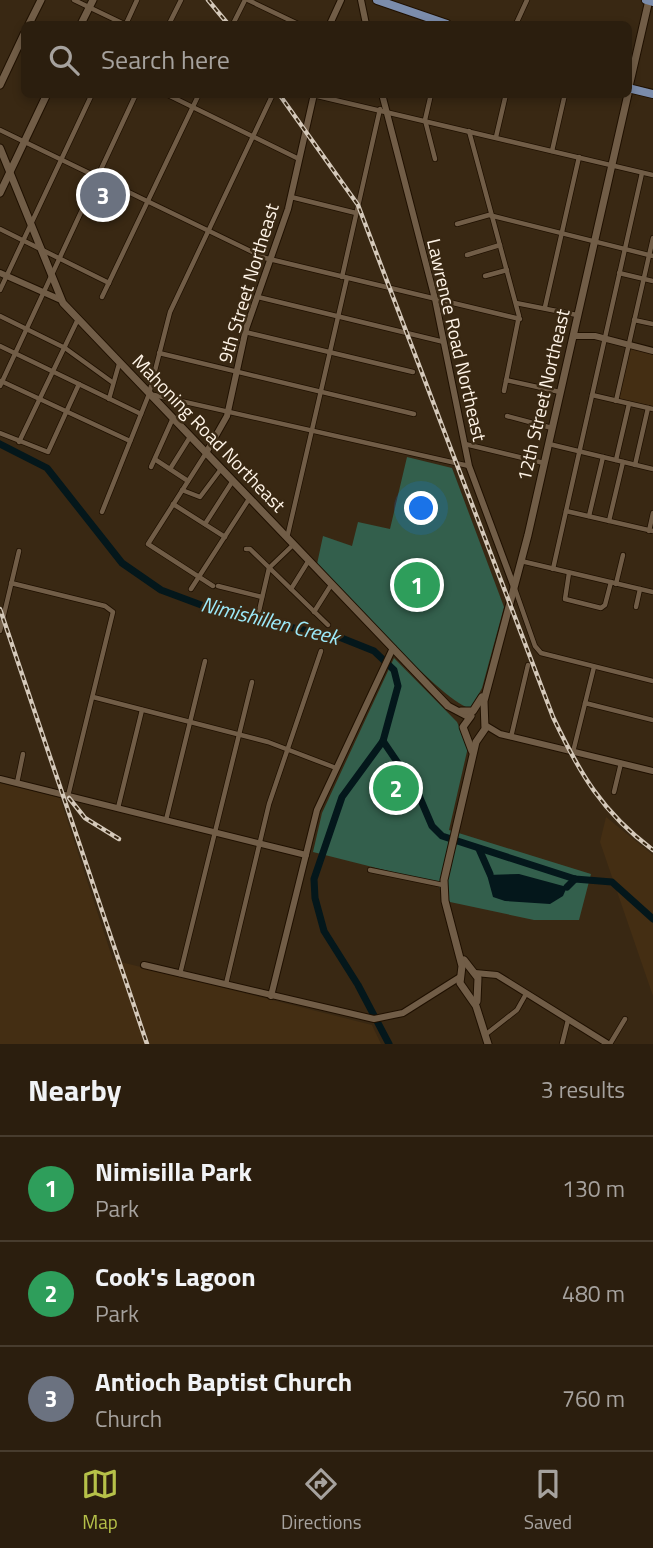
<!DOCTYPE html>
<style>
:root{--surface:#2b1e0e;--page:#332717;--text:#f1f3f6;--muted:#a6a29e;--line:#473c2e;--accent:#b6c149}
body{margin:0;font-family:"Titillium Web",sans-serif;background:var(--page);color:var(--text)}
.you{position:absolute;left:422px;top:509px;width:24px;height:24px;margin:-18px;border:5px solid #fff;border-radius:50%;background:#1a73e8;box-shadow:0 0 0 10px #1a73e833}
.badge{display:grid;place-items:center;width:46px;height:46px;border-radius:50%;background:var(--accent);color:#fff;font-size:23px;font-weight:700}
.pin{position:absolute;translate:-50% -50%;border:4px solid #fff;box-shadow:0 2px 7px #0006}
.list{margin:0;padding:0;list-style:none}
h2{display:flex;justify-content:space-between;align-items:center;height:91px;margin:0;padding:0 28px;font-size:30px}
h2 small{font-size:23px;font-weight:400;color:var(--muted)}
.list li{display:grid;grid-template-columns:46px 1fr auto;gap:21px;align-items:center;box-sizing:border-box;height:105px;padding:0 28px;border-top:2px solid var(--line)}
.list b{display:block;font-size:26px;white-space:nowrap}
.list p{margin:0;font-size:23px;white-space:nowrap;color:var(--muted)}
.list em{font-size:23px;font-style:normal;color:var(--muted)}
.icon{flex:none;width:38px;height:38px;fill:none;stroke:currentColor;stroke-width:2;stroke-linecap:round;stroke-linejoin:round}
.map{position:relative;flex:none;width:653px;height:1044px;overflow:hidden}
.search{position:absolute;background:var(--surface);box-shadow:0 4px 10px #0003;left:21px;right:21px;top:21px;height:77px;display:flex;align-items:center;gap:18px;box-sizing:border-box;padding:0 24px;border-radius:10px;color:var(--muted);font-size:26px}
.sheet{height:406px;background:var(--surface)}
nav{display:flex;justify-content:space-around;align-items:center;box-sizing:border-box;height:98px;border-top:2px solid var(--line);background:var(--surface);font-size:19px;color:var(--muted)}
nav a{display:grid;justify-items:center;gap:4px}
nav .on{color:var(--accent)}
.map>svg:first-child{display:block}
</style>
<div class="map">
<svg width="653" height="1044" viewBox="0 0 653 1044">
<rect width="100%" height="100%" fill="#392813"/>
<g fill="#442e13">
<path d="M 629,346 L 653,352 L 653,409 L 617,400 Z"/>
<path d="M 0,783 L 60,798 L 113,960 L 372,1025 L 381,1044 L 0,1044 Z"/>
<path d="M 606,817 L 653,855 L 653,996 L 600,842 Z"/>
</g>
<g fill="#335f4c">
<path d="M 407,457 L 452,468 L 504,607 L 482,688 L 471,708 C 448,708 340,587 317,564 L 323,536 L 352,546 L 358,522 L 390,529 Z"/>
<path d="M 394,658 L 457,722 L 468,747 L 449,830 L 591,874 L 579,920 L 534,920 L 450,902 L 436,883 L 313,852 L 322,813 Z"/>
</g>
<path fill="#04171b" d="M 519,874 L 567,887 L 563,896 L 550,904 L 505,901 L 493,897 L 487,875 Z"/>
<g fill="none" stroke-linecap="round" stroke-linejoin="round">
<g stroke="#04171b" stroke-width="7">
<path d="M 0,444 L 47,468 L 122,563 L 161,590 L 228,615 L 339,637 L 374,651 L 394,670 L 398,686 L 383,741 L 342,797 L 314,879 L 315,898 L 324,931 L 358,985 L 389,1044"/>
<path d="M 383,741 L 417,791 L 432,826 L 442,836 L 575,879 L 612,882 L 653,919"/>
<path d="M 479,849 L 490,874"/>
<path d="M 567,887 L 575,879"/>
</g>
<g stroke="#1f1000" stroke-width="6">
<g id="minor">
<path d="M 74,0 L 124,24"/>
<path d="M 248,0 L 298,24"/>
<path d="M 126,24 L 137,0"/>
<path d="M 169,24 L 181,0"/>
<path d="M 233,24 L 245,0"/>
<path d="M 516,24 L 527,0"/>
<path d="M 166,94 L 299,159"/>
<path d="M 309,94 L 653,175"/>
<path d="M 431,94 L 425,120 L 435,159"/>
<path d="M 0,130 L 265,258 L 520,319"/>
<path d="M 469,131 L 519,316 L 504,391"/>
<path d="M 496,137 L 506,94"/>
<path d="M 552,151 L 565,94"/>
<path d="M 291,197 L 356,213"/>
<path d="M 457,224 L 489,215 L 653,256"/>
<path d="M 0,229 L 109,283"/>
<path d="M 467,255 L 500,245"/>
<path d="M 619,273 L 653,281"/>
<path d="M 485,276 L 507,270"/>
<path d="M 342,277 L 380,109"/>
<path d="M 0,290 L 92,94"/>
<path d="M 102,297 L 199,94"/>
<path d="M 258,297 L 444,342"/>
<path d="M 516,303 L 577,315"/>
<path d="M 545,307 L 579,157"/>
<path d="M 0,316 L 65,348 L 112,382"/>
<path d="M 634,320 L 653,324"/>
<path d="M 245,332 L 413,372"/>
<path d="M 0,346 L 141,414"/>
<path d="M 159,353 L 414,414"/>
<path d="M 506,380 L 560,392"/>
<path d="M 1,381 L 130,441"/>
<path d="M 0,386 L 136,94"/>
<path d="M 154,395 L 469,466"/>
<path d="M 592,395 L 653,409"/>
<path d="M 109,399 L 119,364"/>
<path d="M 616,401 L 653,238"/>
<path d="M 507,416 L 552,428"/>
<path d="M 0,433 L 48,452 L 79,384"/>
<path d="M 19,442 L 78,319"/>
<path d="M 465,444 L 544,463"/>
<path d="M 549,444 L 653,469"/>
<path d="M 206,453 L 148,544 L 213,586"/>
<path d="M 156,460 L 188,481"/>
<path d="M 616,460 L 629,404"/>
<path d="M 635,465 L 648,408"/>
<path d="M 151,467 L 173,418"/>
<path d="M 170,469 L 190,437"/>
<path d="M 182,490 L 200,497 L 221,469"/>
<path d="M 173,504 L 225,537"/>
<path d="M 566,511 L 653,531"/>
<path d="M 102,512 L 149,394 L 170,312 L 273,94"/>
<path d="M 589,516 L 603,457"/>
<path d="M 609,521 L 623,462"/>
<path d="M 205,524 L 232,482"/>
<path d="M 649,531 L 653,513"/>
<path d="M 287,538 L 347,278"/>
<path d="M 246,549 L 250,549 L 328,625"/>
<path d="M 521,561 L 653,592"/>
<path d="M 553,569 L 642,173"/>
<path d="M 569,573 L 565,599 L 601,608 L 605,605 L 611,582"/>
<path d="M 11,583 L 105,606 L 113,612 L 68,796"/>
<path d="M 616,584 L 623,555"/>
<path d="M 218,586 L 262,597"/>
<path d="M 191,589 L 249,499"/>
<path d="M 291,589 L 309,560"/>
<path d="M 515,589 L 535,646 L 541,653 L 653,681"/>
<path d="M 636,607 L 640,589"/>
<path d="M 259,611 L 269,568 L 293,545"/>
<path d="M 314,612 L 331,585"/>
<path d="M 0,631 L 19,551"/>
<path d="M 93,697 L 268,742 L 336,768"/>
<path d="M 585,703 L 653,720"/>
<path d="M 511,737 L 528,665"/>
<path d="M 573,752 L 594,667"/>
<path d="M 17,783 L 23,754"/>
<path d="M 614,792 L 621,763"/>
<path d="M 118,808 L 142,710"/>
<path d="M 166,820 L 205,661"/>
<path d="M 370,870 L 443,885"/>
<path d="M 180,974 L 252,682"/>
<path d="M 226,984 L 269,804 L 321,651"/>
<path d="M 485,1035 L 517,1010 L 526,994"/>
<path d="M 562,1044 L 568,1020"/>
<path d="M 610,1044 L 625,1019"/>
</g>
</g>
<g stroke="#1f1000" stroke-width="8">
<g id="tertiary">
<path d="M 361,0 L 366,24"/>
<path d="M 330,24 L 341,0"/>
<path d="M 382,94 L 435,299 L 469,466 L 514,587"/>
<path d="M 0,273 L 61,300"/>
<path d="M 573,336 L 595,336 L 653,351"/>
<path d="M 206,453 L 227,416 L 246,329 L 288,209 L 314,94"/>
<path d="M 485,725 L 500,734 L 653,771"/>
<path d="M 0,779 L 306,855"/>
<path d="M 144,965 L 374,1019 L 403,1013 L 460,977"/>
<path d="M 475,973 L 497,975 L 608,1044"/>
<path d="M 271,996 L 317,810 L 393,648"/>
</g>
</g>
<g stroke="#1f1000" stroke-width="9">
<g id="secondary">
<path d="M 29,24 L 41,0"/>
<path d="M 81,24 L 93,0"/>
<path d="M 0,85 L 24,34"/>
<path d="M 628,91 L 649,0"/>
<path d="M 0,148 L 63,303 L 448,706 L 469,717"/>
<path d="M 0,193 L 47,94"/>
<path d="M 461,711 L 473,711 L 482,697"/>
<path d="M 471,716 L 463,727 L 472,751"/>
<path d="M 464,960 L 478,978 L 477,1001"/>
<path d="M 488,1044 L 476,1006 L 460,983 L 462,966 L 445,901 L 444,880 L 476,742 L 485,729 L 484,701 L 528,535 L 628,94"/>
</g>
</g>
<g stroke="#1f1000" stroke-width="10">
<g id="primary">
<path d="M 377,0 L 447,24"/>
<path d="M 646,0 L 653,2"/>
<path d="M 628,88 L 653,94"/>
</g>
</g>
<use href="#minor" stroke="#715d47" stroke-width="4.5"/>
<use href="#tertiary" stroke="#715d47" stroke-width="6"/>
<use href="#secondary" stroke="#715d47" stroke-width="7"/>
<use href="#primary" stroke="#7b8cab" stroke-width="8"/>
<g stroke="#d5c9ba" stroke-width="4.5">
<g id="rail">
<path d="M 208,0 L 228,24"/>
<path d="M 279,94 L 358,205 L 553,717 C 580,774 602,812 653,850"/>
<path d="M 0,609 L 147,1044"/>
<path d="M 69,798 L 85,818 L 119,839"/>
</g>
</g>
<use href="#rail" stroke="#392813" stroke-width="2" stroke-dasharray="5" stroke-linecap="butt"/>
</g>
<g text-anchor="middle" stroke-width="5" stroke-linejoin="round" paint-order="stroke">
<g font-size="19" fill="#fef3e6" stroke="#392813">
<text transform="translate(248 283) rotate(-73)" y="7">9th Street Northeast</text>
<text transform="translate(457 340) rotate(77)" y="7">Lawrence Road Northeast</text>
<text transform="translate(543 395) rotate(-77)" y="7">12th Street Northeast</text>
<text transform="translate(209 433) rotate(46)" y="7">Mahoning Road Northeast</text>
</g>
<g font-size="21" font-style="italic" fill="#9ce9f9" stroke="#392813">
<text transform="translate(270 621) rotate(14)" y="7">Nimishillen Creek</text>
</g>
</g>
</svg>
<div class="you"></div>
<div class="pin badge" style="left:417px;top:585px;background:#2e9e5b">1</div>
<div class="pin badge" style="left:396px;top:788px;background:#2e9e5b">2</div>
<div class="pin badge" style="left:103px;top:195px;background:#6b7280">3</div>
<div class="search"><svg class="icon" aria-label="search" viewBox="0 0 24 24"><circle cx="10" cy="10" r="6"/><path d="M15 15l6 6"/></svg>Search here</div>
</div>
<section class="sheet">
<h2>Nearby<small>3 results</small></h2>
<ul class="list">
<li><span class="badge" style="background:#2e9e5b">1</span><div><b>Nimisilla Park</b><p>Park</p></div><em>130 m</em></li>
<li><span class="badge" style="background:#2e9e5b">2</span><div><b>Cook's Lagoon</b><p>Park</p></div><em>480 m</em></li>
<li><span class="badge" style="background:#6b7280">3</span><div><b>Antioch Baptist Church</b><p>Church</p></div><em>760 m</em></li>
</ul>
</section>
<nav>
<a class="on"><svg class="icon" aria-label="map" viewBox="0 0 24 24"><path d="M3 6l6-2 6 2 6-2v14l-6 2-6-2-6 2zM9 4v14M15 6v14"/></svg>Map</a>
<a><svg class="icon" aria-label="directions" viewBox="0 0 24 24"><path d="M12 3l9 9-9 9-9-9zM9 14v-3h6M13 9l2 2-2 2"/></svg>Directions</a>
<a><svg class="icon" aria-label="saved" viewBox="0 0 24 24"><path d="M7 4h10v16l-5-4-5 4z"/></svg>Saved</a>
</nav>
